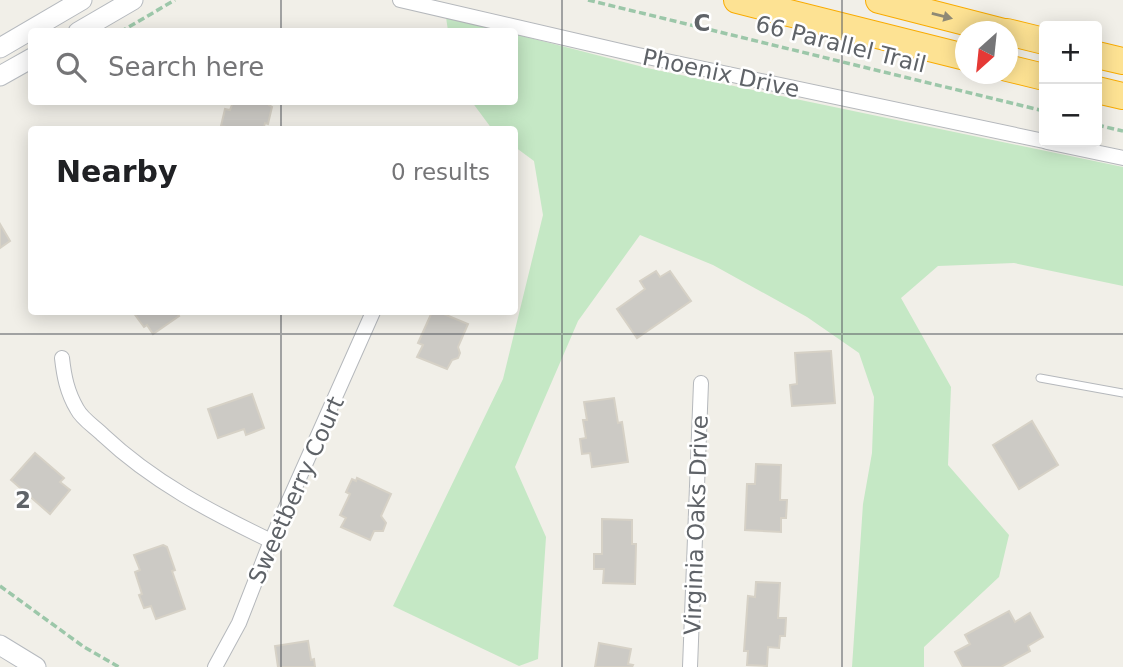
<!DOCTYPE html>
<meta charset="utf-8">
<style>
:root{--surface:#fff;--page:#f2f2f2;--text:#202124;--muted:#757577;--line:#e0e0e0}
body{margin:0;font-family:"DejaVu Sans",sans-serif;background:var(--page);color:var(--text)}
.controls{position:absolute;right:21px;top:21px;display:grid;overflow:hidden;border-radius:7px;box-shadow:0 4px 18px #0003}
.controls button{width:63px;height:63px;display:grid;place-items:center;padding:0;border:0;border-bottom:2px solid var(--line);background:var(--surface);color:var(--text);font:35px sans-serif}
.compass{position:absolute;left:955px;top:21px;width:63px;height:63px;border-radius:50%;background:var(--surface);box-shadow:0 4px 18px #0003;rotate:207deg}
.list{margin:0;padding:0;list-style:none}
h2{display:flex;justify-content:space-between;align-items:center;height:91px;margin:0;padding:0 28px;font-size:30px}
h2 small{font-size:23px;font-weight:400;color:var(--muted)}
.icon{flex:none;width:38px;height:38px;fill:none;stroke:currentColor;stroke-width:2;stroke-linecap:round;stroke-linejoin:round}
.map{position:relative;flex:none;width:1123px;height:667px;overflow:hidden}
.search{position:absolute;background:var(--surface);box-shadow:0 4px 18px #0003;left:28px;top:28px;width:490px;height:77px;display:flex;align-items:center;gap:18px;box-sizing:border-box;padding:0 24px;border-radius:7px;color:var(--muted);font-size:26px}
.panel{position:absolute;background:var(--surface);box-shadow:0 4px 18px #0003;left:28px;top:126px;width:490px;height:189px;border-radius:7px}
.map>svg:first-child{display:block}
</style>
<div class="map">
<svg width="1123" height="667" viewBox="0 0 1123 667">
<rect width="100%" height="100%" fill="#f1efe8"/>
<g fill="#c5e8c5">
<path d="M 446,17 L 504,31 L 448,31 Z"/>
<path d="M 515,34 L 647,68 L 1123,167 L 1123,286 L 1014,263 L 938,266 L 901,298 L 951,387 L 948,465 L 1009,535 L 999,577 L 924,647 L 924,667 L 852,667 L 863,504 L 872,453 L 874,397 L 859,353 L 807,317 L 713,265 L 640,235 L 578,321 L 515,467 L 546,537 L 538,659 L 519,666 L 393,606 L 503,379 L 543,215 L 534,161 L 515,147 L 514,130 L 492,129 L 472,102 L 514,102 Z"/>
</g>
<g fill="#cccac5" stroke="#d6d1c6" stroke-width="2">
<path d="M 233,102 L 270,102 L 269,105 L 272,107 L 268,124 L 265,123 L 263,130 L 227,130 L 227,127 L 221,126 L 225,109 L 230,110 Z"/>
<path d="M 0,224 L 10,241 L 0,248 Z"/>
<path d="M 656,271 L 660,277 L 670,271 L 691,301 L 637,338 L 617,309 L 645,289 L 640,281 Z"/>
<path d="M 133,312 L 176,312 L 179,316 L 153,334 L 147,325 L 144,327 Z"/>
<path d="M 432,312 L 439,312 L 468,324 L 458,347 L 460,353 L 458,358 L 452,360 L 447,369 L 417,357 L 423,345 L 418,343 Z"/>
<path d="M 831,351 L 835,403 L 792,406 L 790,385 L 797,384 L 795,353 Z"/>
<path d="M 252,394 L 264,428 L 246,435 L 244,429 L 218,438 L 208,409 Z"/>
<path d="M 614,398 L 618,423 L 622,422 L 628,462 L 592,467 L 590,453 L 582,454 L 580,439 L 586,438 L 583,420 L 587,420 L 584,402 Z"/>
<path d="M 1032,421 L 1058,465 L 1019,489 L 993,445 Z"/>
<path d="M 35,453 L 64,478 L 60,482 L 70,490 L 50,514 L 11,480 Z"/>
<path d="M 756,464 L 781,465 L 780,500 L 787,500 L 786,518 L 781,518 L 781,532 L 745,530 L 747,484 L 755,484 Z"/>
<path d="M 357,478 L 391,494 L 381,516 L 386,523 L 383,531 L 374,531 L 370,540 L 341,527 L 346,518 L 340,515 L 350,494 L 346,492 L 352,479 L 356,481 Z"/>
<path d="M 602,519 L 632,520 L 632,544 L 636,544 L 635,584 L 603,583 L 604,569 L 594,569 L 594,554 L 602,554 Z"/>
<path d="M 163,545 L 167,547 L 175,570 L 172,571 L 185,609 L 156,619 L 151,606 L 144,608 L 139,595 L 142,594 L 135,572 L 140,570 L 134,555 Z"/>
<path d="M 756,582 L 780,583 L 778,618 L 786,618 L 785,636 L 780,636 L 779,648 L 768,647 L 767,666 L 747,665 L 748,651 L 744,651 L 748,596 L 755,597 Z"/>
<path d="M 1009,611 L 1015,622 L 1030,613 L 1043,637 L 1028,646 L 1030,651 L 1001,667 L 963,667 L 955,652 L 970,644 L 965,635 Z"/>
<path d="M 308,641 L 311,660 L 314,659 L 315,667 L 278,667 L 275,646 Z"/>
<path d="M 599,643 L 631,649 L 628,664 L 633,665 L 632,667 L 595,667 Z"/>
</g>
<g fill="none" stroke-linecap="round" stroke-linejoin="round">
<g stroke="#b5b8bc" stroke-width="9">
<path id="lane" d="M 1040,378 L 1123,393"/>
</g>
<g stroke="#b5b8bc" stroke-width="16">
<g id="street">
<path d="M 400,0 L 638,55 L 1044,141"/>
<path d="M 1047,142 L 1123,158"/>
<path d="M 62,358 C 64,376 67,392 77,409 C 82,419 95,427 103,435 C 153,482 211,512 271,541"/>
<path d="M 215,667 L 239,623 L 271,541 L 373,312"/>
<path d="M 690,667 L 701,383"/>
</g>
</g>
<g stroke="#b6babf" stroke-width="21">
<g id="secondary">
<path d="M 78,32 L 133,0"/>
<path d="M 0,48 L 82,0"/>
<path d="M 0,76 L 32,58"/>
<path d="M 0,645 L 36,667"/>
</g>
</g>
<g stroke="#f9ab00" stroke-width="28">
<g id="highway">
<path d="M 737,0 L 965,57"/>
<path d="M 879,0 L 1004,32"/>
<path d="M 1007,32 L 1044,41"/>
<path d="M 1097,55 L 1123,61"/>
<path d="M 1007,68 L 1044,77"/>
<path d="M 1097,90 L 1123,96"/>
</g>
</g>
<g stroke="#9cc7a9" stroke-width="3.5" stroke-dasharray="7 3.5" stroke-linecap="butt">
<path d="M 588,0 L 1044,111"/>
<path d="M 120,32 L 175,0"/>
<path d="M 1097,125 L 1123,131"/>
<path d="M 0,586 L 84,647 L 119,667"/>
</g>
<use href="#lane" stroke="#fff" stroke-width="7"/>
<use href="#street" stroke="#fff" stroke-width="14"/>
<use href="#secondary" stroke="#fff" stroke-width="19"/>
<use href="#highway" stroke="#fde293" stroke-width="26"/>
</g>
<defs><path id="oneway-solid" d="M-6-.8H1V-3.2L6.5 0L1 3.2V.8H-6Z" transform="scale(1.75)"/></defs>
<use fill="#8e8975" href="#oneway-solid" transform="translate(942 16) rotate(14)"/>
<path fill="none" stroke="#5f6368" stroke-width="2" stroke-opacity="0.55" d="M 281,0 L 281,32M 562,0 L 562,667M 842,0 L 842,667M 281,102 L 281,130M 281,312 L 281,667M 0,334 L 1123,334"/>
<g text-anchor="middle" stroke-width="5" stroke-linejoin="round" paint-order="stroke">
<g font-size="23" fill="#5f6368" stroke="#fff">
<text transform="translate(841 44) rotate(14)" y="8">66 Parallel Trail</text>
<text transform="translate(721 73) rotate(12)" y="8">Phoenix Drive</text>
<text transform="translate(296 490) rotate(-66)" y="8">Sweetberry Court</text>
<text transform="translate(696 525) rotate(-88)" y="8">Virginia Oaks Drive</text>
</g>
</g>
<g font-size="23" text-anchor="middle" font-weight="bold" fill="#5f6368" stroke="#fff" stroke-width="5" stroke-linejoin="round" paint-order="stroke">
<text x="702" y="31">C</text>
<text x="23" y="508">2</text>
</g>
</svg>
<div class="controls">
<button>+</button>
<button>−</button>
</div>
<svg class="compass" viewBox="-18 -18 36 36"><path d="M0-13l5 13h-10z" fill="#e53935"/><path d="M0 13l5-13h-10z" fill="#757577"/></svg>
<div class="search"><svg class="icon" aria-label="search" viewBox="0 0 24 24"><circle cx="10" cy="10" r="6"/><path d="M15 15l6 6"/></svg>Search here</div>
<section class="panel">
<h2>Nearby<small>0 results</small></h2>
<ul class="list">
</ul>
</section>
</div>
